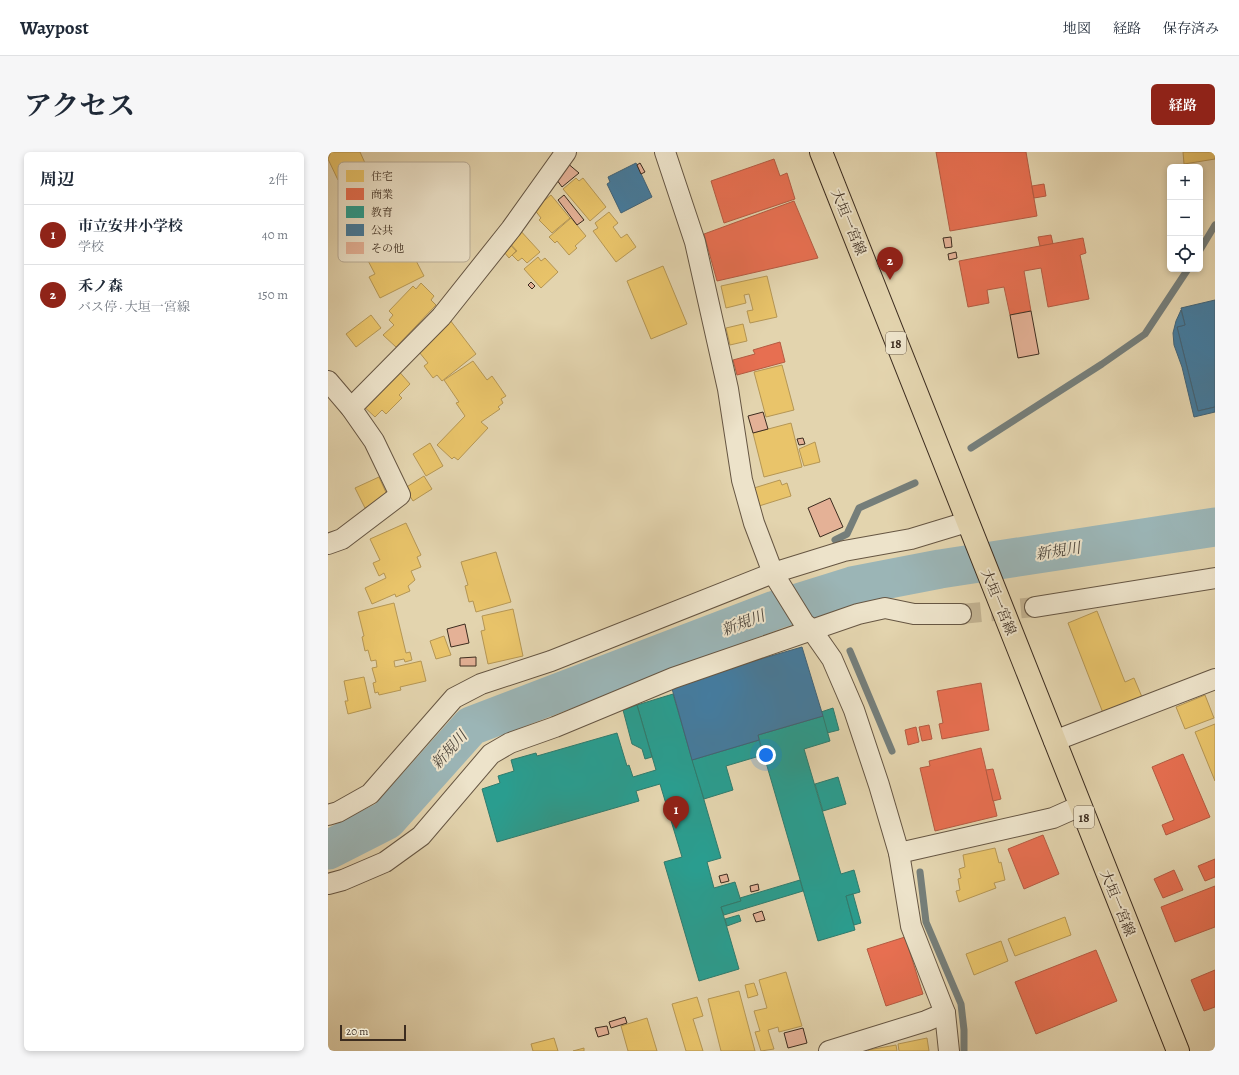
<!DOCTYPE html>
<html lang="ja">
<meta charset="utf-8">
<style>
:root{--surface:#fff;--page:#f6f6f7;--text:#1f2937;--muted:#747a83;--line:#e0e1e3;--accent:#8f2418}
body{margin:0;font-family:Alegreya,"Noto Serif JP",serif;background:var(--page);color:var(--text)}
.controls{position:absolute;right:12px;top:12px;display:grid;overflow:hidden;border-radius:6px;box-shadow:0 2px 6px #0003}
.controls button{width:36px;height:36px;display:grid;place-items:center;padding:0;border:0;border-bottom:1px solid var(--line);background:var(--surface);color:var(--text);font:20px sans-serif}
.scale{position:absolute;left:12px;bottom:10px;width:66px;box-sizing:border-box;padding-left:4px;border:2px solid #3c2c1f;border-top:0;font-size:11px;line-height:14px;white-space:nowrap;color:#3c2c1f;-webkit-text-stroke:3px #ede3ca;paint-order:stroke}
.you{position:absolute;left:438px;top:603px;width:14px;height:14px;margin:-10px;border:3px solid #fff;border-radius:50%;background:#1a73e8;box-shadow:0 0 0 6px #1a73e833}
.badge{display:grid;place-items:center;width:26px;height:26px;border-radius:50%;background:var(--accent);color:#fff;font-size:13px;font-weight:700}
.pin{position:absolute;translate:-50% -33px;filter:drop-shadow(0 1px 2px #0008)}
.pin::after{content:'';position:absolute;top:21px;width:14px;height:12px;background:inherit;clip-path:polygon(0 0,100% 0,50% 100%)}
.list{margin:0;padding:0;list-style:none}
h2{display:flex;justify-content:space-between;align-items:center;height:52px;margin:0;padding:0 16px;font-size:17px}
h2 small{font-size:13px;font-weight:400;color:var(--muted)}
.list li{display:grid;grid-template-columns:26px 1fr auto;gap:12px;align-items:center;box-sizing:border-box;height:60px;padding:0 16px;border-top:1px solid var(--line)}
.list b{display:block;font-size:15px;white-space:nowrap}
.list p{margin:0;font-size:13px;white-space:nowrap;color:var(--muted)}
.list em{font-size:13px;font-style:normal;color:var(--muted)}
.icon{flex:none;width:22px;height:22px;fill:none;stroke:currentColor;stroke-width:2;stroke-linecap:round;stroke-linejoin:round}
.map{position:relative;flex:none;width:887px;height:899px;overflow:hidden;border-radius:6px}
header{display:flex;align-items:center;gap:24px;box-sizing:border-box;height:56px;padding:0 20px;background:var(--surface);border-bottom:1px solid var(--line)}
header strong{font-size:19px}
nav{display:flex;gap:22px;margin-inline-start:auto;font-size:14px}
.intro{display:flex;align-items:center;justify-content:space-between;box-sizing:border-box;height:96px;padding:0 24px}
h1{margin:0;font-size:28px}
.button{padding:10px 18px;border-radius:6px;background:var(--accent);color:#fff;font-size:14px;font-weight:700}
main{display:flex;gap:24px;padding:0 24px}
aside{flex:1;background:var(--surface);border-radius:6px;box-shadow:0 2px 6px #0003}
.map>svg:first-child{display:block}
</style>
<header>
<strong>Waypost</strong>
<nav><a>地図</a><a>経路</a><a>保存済み</a></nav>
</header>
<div class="intro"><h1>アクセス</h1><a class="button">経路</a></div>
<main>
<aside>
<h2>周辺<small>2件</small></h2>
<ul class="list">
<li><span class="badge">1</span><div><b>市立安井小学校</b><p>学校</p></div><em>40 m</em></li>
<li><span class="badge">2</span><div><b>禾ノ森</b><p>バス停 · 大垣一宮線</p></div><em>150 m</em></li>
</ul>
</aside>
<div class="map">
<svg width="887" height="899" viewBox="0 0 887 899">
<rect width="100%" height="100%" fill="#e3d4ae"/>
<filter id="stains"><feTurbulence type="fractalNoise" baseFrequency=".005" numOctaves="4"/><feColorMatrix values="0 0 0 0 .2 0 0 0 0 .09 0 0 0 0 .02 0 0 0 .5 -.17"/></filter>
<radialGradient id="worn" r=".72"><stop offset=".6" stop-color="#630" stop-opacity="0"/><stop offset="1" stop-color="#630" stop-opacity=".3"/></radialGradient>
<g fill="#e9c46a" stroke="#b59654">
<path d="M 3,0 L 32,0 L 42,22 L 21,31 L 18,24 L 10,28 L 0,7 Z"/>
<path d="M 855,0 L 887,0 L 887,7 L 856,12 Z"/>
<path d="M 248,26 L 251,29 L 255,26 L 278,55 L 262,69 L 235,37 Z"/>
<path d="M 223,43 L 242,66 L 224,81 L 211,68 L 213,66 L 206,57 Z"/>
<path d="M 281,60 L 290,71 L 285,75 L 293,86 L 299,82 L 308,95 L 288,110 L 265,79 L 270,76 L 267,71 Z"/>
<path d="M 243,66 L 258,84 L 247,94 L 249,96 L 241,103 L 229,89 L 227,91 L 221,85 Z"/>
<path d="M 190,76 L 212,100 L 199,111 L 194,106 L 190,109 L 184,103 L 189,99 L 178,87 Z"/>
<path d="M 77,82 L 86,98 L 83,99 L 96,124 L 52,146 L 41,125 L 47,122 L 37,103 Z"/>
<path d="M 178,88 L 188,99 L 181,106 L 171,94 Z"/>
<path d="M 210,105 L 213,109 L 217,106 L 230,120 L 213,136 L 196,117 Z"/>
<path d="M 335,114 L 359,172 L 323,187 L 299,129 Z"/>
<path d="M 439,124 L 449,165 L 422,171 L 419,159 L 425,158 L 421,142 L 416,143 L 418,151 L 398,156 L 393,134 Z"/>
<path d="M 93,131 L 106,144 L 103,148 L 108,153 L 68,195 L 55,183 L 66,173 L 61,168 L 65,163 L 61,159 L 85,134 L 88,137 Z"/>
<path d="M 43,163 L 53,176 L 28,195 L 18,182 Z"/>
<path d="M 122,168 L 148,202 L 114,229 L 109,223 L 105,226 L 96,214 L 100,211 L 87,195 Z"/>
<path d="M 415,172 L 419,189 L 402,193 L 398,176 Z"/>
<path d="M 145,209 L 159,228 L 164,224 L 178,244 L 173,247 L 175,251 L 170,255 L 172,257 L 153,270 L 160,276 L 130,308 L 126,305 L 124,307 L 109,293 L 137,264 L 128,251 L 131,250 L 116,228 Z"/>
<path d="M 454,213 L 466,258 L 438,265 L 426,220 Z"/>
<path d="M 68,216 L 82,232 L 71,243 L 74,246 L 58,262 L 54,258 L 47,265 L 32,251 Z"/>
<path d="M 463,271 L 474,315 L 436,325 L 425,281 Z"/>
<path d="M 487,290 L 492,310 L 476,314 L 471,297 Z"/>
<path d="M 102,291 L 115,314 L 98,324 L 85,302 Z"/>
<path d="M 96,324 L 104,337 L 85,349 L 77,336 Z"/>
<path d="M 51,325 L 60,345 L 37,356 L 27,336 Z"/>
<path d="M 452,328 L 454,333 L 459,331 L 463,344 L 431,354 L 426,336 Z"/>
<path d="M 78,371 L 93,403 L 89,405 L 93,415 L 83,419 L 87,428 L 80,434 L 82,439 L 68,445 L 67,442 L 44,452 L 37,436 L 58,426 L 56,421 L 51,424 L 45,411 L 52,408 L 42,387 Z"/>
<path d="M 168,400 L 183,450 L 148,460 L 145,449 L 141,450 L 137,434 L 140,433 L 133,410 Z"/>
<path d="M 66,451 L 78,501 L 82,500 L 84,508 L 77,510 L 76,507 L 66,509 L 67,515 L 93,509 L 98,529 L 72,535 L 73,538 L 51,543 L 50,540 L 47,541 L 45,531 L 48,530 L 44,516 L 49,515 L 48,508 L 43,509 L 40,498 L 37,499 L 34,485 L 36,484 L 30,460 Z"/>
<path d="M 185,457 L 195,504 L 160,512 L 153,479 L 157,478 L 154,464 Z"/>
<path d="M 769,459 L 797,530 L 806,526 L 814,545 L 775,561 L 740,471 Z"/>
<path d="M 116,484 L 123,503 L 108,507 L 102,489 Z"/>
<path d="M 36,525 L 43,556 L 20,562 L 17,549 L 20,549 L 16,529 Z"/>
<path d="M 877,543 L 886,566 L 857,577 L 848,555 Z"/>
<path d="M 887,572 L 887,629 L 867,580 Z"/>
<path d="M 667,696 L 671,711 L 673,710 L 677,728 L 666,731 L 668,736 L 631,750 L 628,739 L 632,738 L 630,727 L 633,726 L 631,717 L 637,715 L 635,703 Z"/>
<path d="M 737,765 L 743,783 L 687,804 L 680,787 Z"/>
<path d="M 673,789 L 680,809 L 646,823 L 638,802 Z"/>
<path d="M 458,820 L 474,874 L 451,880 L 450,875 L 440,878 L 446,897 L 433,899 L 427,880 L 432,879 L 426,859 L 439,856 L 431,828 Z"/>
<path d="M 426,831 L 430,843 L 420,846 L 417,833 Z"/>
<path d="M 411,839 L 427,899 L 393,899 L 380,847 Z"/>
<path d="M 369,845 L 375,864 L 365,867 L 375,899 L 358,899 L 344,852 Z"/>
<path d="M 319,866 L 329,899 L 300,899 L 293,874 Z"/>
<path d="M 226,886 L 230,899 L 205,899 L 203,892 Z"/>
<path d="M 599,886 L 601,899 L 571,899 L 570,892 Z"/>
<path d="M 568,893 L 569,899 L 540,899 L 540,898 Z"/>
<path d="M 256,896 L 256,899 L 245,899 Z"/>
</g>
<g fill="#e76f51" stroke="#b45b42">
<path d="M 608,0 L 698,0 L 709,64 L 622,79 Z"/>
<path d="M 446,7 L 452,24 L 459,21 L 467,47 L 396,71 L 383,29 Z"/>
<path d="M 716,32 L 718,44 L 706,46 L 704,34 Z"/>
<path d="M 466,49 L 490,106 L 389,129 L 376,82 Z"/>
<path d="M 723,83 L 725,92 L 712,94 L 710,85 Z"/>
<path d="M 755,86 L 758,101 L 752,103 L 761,147 L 720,155 L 713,116 L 696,119 L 703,159 L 682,163 L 676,135 L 659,138 L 661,151 L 640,155 L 631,109 Z"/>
<path d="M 452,190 L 457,210 L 409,223 L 405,208 L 427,202 L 425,198 Z"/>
<path d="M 653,531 L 661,578 L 614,587 L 611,572 L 615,571 L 609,539 Z"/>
<path d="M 601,573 L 604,587 L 594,589 L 591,575 Z"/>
<path d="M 588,575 L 591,590 L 580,593 L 577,578 Z"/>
<path d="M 653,596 L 669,664 L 607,679 L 592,616 L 602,614 L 601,609 Z"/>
<path d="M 855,602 L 882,665 L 838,683 L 834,673 L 846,668 L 824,615 Z"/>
<path d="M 665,617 L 673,647 L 665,649 L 658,618 Z"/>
<path d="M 715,683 L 731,722 L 696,737 L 680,697 Z"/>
<path d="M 887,707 L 887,725 L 877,729 L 870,714 Z"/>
<path d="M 846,718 L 855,738 L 835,746 L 826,727 Z"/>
<path d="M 887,734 L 887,775 L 847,790 L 833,755 Z"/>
<path d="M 577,785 L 595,842 L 558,854 L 539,797 Z"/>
<path d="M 768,798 L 789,849 L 708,882 L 687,830 Z"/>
<path d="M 887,818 L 887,855 L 876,859 L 863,828 Z"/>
</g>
<g fill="#2a9d8f" stroke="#2f7b6d">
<path d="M 345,542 L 393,706 L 379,710 L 386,736 L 407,730 L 413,749 L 393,755 L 411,817 L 371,829 L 336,710 L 354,705 L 332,632 L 308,639 L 311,649 L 169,690 L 154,637 L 172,631 L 170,624 L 186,619 L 183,608 L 208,601 L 209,604 L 289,581 L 299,614 L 301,613 L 305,625 L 328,618 L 309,553 Z"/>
<path d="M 309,553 L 324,605 L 317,607 L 314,597 L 304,592 L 295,558 Z"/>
<path d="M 505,556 L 511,578 L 499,581 L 493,560 Z"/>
<path d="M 495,564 L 502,589 L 476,597 L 513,722 L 526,718 L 532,740 L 518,744 L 527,778 L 490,789 L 430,583 Z"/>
<path d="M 431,588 L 435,603 L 398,614 L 405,638 L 376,647 L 364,608 Z"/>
<path d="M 510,625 L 518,652 L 495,659 L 487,632 Z"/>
<path d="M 472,728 L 475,739 L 396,763 L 393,755 L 413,749 L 412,746 Z"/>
<path d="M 525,742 L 533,771 L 526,773 L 518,744 Z"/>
<path d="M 411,763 L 413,769 L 399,774 L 397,767 Z"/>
</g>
<g fill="#457b9d" stroke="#426377">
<path d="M 308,11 L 324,45 L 293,61 L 279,32 L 282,30 L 280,25 Z"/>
<path d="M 887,148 L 887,255 L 870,259 L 849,175 L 857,173 L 853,156 Z"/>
<path d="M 853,158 L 857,173 L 849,175 L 870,259 L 887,255 L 887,260 L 866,265 L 854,215 L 846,193 L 845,181 L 848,169 Z"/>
<path d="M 474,495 L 495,564 L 430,583 L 431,588 L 364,608 L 343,533 Z"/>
</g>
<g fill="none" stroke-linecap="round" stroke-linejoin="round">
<g stroke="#757e7a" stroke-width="7">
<path d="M 872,98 L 887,73"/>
<path d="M 643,296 L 774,212 L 817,182 L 860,117"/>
<path d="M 507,388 L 519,382 L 531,356 L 587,331"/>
<path d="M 522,499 L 564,599"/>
<path d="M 592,720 L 598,770 L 633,852 L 636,878 L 636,899"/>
</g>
<path stroke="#9bb5b6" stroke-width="39" d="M 0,698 L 59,668 L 143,574 L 447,458 L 524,434 L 612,417 L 887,375"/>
</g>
<g fill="#e4b196" stroke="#3c2c1f">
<path d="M 238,10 L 251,21 L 234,35 L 226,24 Z"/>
<path d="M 312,11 L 317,20 L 313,22 L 309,13 Z"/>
<path d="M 236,43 L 256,68 L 249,73 L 230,48 Z"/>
<path d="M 623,85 L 624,95 L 617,96 L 615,86 Z"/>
<path d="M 628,100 L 629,106 L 621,108 L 620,102 Z"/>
<path d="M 203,130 L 207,134 L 204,137 L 200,133 Z"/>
<path d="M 703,159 L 711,202 L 690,206 L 682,163 Z"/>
<path d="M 435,260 L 440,277 L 425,281 L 420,264 Z"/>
<path d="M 475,286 L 477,292 L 471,293 L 469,287 Z"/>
<path d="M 502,346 L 515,375 L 492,385 L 480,356 Z"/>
<path d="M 137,472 L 141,491 L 123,495 L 119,477 Z"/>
<path d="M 148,505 L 148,514 L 132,514 L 132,506 Z"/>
<path d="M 399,722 L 401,729 L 393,731 L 391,724 Z"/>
<path d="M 430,732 L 431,738 L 423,740 L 422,734 Z"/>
<path d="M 434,759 L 437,768 L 428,770 L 425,762 Z"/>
<path d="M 297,865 L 299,871 L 283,876 L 281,870 Z"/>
<path d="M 279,874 L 281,882 L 270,885 L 267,876 Z"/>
<path d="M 475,876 L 479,891 L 460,896 L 456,881 Z"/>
</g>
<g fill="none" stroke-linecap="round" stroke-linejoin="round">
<path stroke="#c2b291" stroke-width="20" stroke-dasharray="20 10" stroke-linecap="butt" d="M 633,462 L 707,455"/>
<g stroke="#665643" stroke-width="22">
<g id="street">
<path d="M 337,0 L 367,90 L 400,237 L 414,328 L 426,371 L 445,421 L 476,471 L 483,477 L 504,507 L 526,558 L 551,633 L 571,701 L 583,774 L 617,861 L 621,899"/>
<path d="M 0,229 L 23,256 L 46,289 L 72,343 L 14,387 L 0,392"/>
<path d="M 23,256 L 113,165 L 183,77 L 238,0"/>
<path d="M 707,455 L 887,426"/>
<path d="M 726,589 L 887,527"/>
<path d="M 0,663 L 10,660 L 42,642 L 126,546 L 153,532 L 223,509 L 445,421 L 516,399 L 583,387 L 639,370"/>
<path d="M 571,701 L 725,666 L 752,654"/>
<path d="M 0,732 L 15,728 L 57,710 L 93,684 L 163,602 L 182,591 L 227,575 L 345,526 L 530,462 L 557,456 L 586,462 L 633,462"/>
<path d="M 501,899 L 598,869 L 617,861"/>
</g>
</g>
<g stroke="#3c2c1f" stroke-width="24">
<path id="primary" d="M 493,0 L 850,899"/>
</g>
<use href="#street" stroke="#ede3ca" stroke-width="20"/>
<use href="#primary" stroke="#e3d4ae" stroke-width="22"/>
</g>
<g text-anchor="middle" stroke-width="4" stroke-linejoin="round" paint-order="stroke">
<g fill="#ede3ca" stroke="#716352" stroke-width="1">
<rect x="558" y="180" width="20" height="22" rx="3"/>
<rect x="746" y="654" width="20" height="22" rx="3"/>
</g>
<g font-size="13" font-weight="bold" fill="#3c2c1f">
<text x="568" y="196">18</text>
<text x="756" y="670">18</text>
</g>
<g font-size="14" fill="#3c2c1f" stroke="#ede3ca">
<text transform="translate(521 70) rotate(68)" y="5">大垣一宮線</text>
<text transform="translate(671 450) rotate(68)" y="5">大垣一宮線</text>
<text transform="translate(790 751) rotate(68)" y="5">大垣一宮線</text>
</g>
<g font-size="15" font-style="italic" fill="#4f473d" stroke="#ede3ca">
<text transform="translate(730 399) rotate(-9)" y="5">新規川</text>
<text transform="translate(415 471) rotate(-21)" y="5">新規川</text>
<text transform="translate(121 598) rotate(-48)" y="5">新規川</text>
</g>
</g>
<rect x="10" y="10" width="132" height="100" rx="6" fill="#ede3ca" stroke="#b8ac97" stroke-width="1"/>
<rect x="18" y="18" width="18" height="12" fill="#e9c46a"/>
<rect x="18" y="36" width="18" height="12" fill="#e76f51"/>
<rect x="18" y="54" width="18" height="12" fill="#2a9d8f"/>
<rect x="18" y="72" width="18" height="12" fill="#457b9d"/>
<rect x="18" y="90" width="18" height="12" fill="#e4b196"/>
<g font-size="11" fill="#3c2c1f">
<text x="43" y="28">住宅</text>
<text x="43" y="46">商業</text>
<text x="43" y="64">教育</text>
<text x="43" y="82">公共</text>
<text x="43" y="100">その他</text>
</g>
<rect width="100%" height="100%" filter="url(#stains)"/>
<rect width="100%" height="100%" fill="url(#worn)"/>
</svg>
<div class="controls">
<button>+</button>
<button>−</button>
<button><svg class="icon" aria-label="locate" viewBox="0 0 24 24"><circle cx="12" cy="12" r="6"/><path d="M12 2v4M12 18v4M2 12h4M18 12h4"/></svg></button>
</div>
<div class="scale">20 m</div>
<div class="you"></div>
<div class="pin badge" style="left:348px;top:677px">1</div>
<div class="pin badge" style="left:562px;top:128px">2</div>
</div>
</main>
